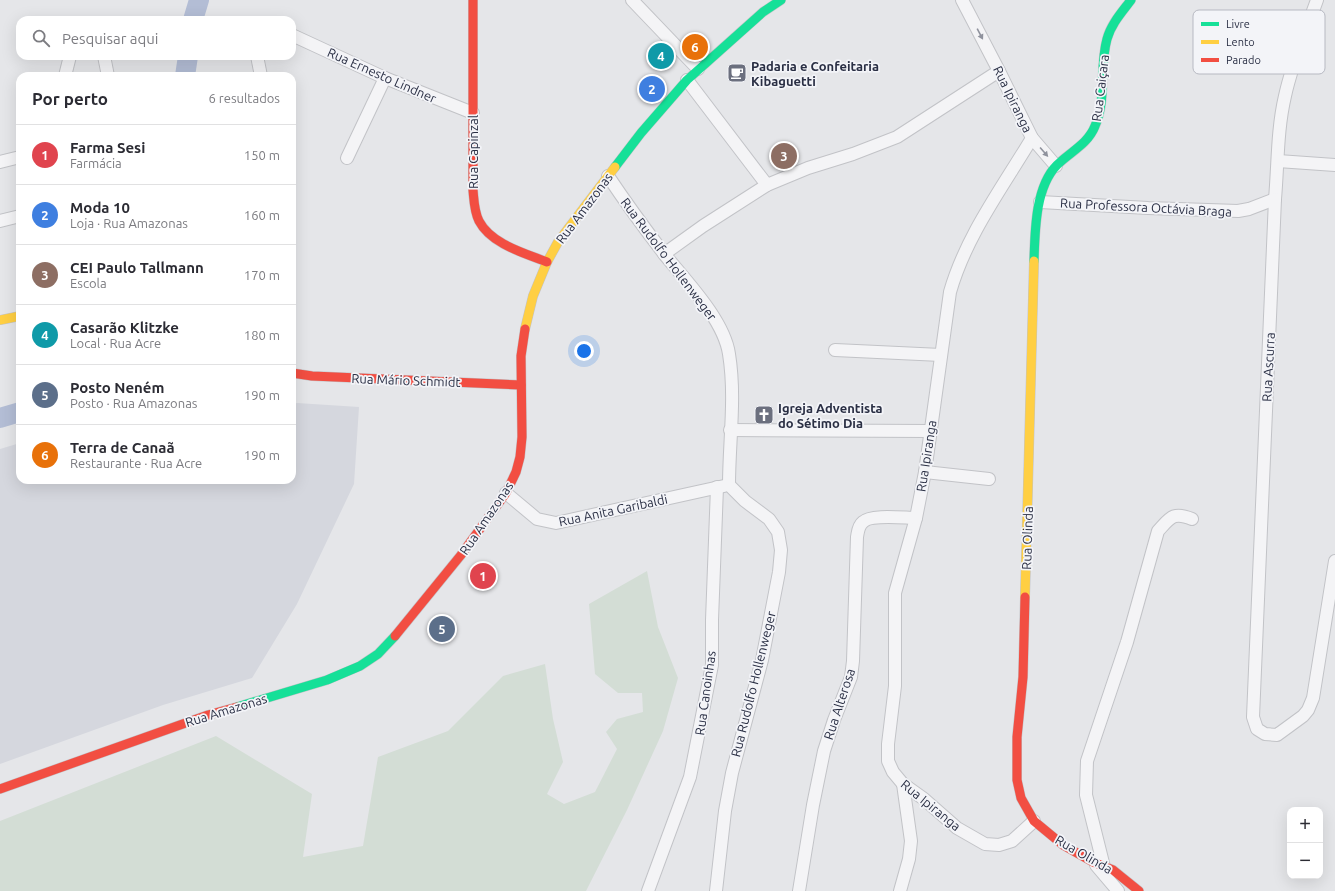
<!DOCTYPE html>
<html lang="pt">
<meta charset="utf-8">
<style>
:root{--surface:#fff;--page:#f7f7f7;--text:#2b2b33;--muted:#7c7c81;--line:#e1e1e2;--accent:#6b6f7e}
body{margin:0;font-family:Ubuntu,sans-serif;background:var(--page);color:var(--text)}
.controls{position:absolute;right:12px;bottom:12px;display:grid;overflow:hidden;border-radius:8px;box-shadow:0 4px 16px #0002}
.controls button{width:36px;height:36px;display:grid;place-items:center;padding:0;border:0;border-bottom:1px solid var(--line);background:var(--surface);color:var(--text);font:20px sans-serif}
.you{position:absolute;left:584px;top:351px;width:14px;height:14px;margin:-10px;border:3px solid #fff;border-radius:50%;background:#1a73e8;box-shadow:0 0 0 6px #1a73e833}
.badge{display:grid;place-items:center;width:26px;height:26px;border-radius:50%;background:var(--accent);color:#fff;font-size:13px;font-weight:700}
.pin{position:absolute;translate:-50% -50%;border:2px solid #fff;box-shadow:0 1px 4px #0006}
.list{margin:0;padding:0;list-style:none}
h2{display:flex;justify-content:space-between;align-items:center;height:52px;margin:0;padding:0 16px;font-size:17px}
h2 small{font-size:13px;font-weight:400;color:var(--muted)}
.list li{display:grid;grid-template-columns:26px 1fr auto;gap:12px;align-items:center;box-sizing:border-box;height:60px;padding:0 16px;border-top:1px solid var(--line)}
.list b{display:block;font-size:15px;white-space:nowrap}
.list p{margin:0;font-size:13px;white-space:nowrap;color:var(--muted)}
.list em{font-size:13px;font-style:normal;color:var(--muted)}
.icon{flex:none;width:22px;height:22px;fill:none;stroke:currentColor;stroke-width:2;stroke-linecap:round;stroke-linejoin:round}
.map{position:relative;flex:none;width:1335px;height:891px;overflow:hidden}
.search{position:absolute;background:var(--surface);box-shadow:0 4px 16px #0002;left:16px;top:16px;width:280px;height:44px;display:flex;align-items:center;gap:10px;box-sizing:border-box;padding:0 14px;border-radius:12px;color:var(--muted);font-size:15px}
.panel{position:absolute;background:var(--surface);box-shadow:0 4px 16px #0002;left:16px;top:72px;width:280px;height:412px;border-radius:12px}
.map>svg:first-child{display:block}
</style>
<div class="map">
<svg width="1335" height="891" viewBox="0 0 1335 891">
<rect width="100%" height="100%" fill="#e5e6e9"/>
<path fill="#d5d7de" d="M 297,403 L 359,407 L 354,484 L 297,604 L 252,678 L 163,705 L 0,764 L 0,449 L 20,443 L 20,480 L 292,480 L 292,404 Z"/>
<path fill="#d3ddd5" d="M 647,571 L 658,627 L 678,678 L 663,731 L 627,810 L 586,891 L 0,891 L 0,821 L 216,736 L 312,794 L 303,857 L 363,846 L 378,757 L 448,731 L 503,676 L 545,664 L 553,719 L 563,762 L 547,794 L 564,804 L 595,792 L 617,749 L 606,732 L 617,719 L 643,712 L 642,693 L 618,693 L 595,674 L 589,604 Z"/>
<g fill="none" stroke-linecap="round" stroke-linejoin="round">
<g stroke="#b3bdd5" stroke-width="20">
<path d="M 193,20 L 199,0"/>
<path d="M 185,76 L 188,56"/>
<path d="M 0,418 L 20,412"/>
</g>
<g stroke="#c2c3c7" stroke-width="14">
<g id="street">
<path d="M 632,0 L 698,69"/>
<path d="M 962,0 L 999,71 L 1032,138 L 1056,166"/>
<path d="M 1317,0 C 1306,31 1292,63 1285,96 C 1277,130 1278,165 1275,199 L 1253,717 L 1257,729 L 1265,734 L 1277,735 L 1303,716 L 1308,710 L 1313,698 L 1335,561"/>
<path d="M 292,35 L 385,78 L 473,113"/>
<path d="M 104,56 L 108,76"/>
<path d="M 257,56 L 261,76"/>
<path d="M 65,76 L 70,56"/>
<path d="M 687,80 L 767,185"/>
<path d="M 1032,138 C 1002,188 966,236 950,292 L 925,472 L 916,518 L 895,593 L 895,686 L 888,744 L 888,761 L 893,772 L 903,784 L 924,799 L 957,828 L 985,844 L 999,845 L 1012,841 L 1034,821"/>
<path d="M 347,158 L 385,78"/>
<path d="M 1278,161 L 1335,165"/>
<path d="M 0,162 L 20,157"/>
<path d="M 608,176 C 626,203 645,229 665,255 C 686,281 724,320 729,354 C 736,397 729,442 729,485 L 745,501 L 769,519 L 778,532 L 781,550 L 779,572 L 762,660 L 732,773 L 725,811 L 716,891"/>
<path d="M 1040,202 L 1148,208 L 1238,211 L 1249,209 L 1275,199"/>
<path d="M 0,221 L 20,216"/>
<path d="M 664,254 L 703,226 L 767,185 L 808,168 L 853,154 L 897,137 L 999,71"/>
<path d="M 835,350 L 941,355"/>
<path d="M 730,430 L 930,431"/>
<path d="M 925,472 L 989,479"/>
<path d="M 506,493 L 537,519 L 556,523 L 724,486"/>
<path d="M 1096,865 L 1118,891"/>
<path d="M 1104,867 L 1086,795 L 1087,761 L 1127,642 L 1158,531 C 1170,518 1173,511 1192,519"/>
<path d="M 648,891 L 690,777 L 712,665 L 712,620 L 717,487"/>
<path d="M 799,891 L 813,805 L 824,751 L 834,720 L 851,677 L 853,661 L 857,537 C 858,532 858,526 863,522 C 871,514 904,518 916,518"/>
<path d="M 900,891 L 909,859 L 911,841 L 903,784"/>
</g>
</g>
<g stroke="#c2c3c7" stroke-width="10">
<g id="fast">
<path d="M 615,167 L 641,133 L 687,80 L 763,12 L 781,0"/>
<path d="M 1034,261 C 1035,232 1035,187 1057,165 C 1070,152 1088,144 1095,126 C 1107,99 1099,67 1107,39 C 1111,24 1122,12 1131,0"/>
<path d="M 237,707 L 327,680 L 360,666 L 378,654 L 395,636"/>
</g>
</g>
<g stroke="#c2c3c7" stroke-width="10">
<g id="slow">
<path d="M 0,320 L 20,316"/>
<path d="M 525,329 L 533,296 L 547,262 L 558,242 L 615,167"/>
<path d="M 1025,597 L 1034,261"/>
</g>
</g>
<g stroke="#c2c3c7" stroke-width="10">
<g id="jam">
<path d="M 473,0 L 473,190 C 474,200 474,211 479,221 C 491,244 524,253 547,262"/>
<path d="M 292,373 L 312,376 L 521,385"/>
<path d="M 1025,597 L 1023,677 L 1017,737 L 1017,780 L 1021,798 L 1034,821 L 1063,845 L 1093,862 L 1113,870 L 1139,891"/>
<path d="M 395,636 L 461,555 L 506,493 L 516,472 L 520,457 L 522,437 L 521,356 L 525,329"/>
<path d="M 0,789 L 208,715 L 237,707"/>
</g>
</g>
<use href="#street" stroke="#f4f4f6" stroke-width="12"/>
<use href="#fast" stroke="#16e098" stroke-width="9"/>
<use href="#slow" stroke="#ffcf43" stroke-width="9"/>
<use href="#jam" stroke="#f24e42" stroke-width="9"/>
</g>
<defs><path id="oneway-solid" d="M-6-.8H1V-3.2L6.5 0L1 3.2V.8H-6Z"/></defs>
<g fill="#8f929d">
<use href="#oneway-solid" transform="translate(980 34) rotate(62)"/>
<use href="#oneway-solid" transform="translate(1044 152) rotate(49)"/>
</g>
<defs>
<g id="cafe-square" transform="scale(1)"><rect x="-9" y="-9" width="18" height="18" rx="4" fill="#6b6f7e" stroke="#f3f4f8"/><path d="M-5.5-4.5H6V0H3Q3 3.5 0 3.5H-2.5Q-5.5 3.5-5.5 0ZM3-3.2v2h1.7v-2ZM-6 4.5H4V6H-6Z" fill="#fff"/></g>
<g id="church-square" transform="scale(1)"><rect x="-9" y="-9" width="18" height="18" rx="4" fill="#6b6f7e" stroke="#f3f4f8"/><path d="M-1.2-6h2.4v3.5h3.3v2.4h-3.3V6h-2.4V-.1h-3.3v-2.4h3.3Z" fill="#fff"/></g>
</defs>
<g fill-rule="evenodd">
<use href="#cafe-square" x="737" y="73"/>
<use href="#church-square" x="764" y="415"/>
</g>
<g text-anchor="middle" stroke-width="3.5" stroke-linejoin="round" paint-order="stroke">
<g font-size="13" font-weight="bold" fill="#2a2f44" stroke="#f3f4f8" text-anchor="start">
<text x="751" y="71">Padaria e Confeitaria<tspan x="751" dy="15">Kibaguetti</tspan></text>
<text x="778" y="413">Igreja Adventista<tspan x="778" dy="15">do Sétimo Dia</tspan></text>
</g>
<g font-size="13" fill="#2a2f44" stroke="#f3f4f8">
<text transform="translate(382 75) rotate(24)" y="5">Rua Ernesto Lindner</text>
<text transform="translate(1100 88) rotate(-83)" y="5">Rua Caiçara</text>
<text transform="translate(1013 99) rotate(64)" y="5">Rua Ipiranga</text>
<text transform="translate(473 152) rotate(-90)" y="5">Rua Capinzal</text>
<text transform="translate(1146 207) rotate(3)" y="5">Rua Professora Octávia Braga</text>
<text transform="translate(584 208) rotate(-53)" y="5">Rua Amazonas</text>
<text transform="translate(669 259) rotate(53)" y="5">Rua Rudolfo Hollenweger</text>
<text transform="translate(1268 367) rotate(-87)" y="5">Rua Ascurra</text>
<text transform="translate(406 380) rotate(2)" y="5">Rua Mário Schmidt</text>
<text transform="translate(926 456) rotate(-81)" y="5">Rua Ipiranga</text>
<text transform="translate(613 510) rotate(-12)" y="5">Rua Anita Garibaldi</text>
<text transform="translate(486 518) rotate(-56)" y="5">Rua Amazonas</text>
<text transform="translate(1027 538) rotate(-88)" y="5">Rua Olinda</text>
<text transform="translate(753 684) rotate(-76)" y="5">Rua Rudolfo Hollenweger</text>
<text transform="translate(705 693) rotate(-82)" y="5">Rua Canoinhas</text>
<text transform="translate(839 704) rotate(-72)" y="5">Rua Alterosa</text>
<text transform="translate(226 710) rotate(-17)" y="5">Rua Amazonas</text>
<text transform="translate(931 805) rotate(39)" y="5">Rua Ipiranga</text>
<text transform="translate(1084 854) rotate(30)" y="5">Rua Olinda</text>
</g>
</g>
<rect x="1193" y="10" width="132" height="64" rx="6" fill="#f3f4f8" stroke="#b7b9c2" stroke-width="1"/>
<rect x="1201" y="22" width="18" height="4" fill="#16e098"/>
<rect x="1201" y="40" width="18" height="4" fill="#ffcf43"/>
<rect x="1201" y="58" width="18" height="4" fill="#f24e42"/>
<g font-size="11" fill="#2a2f44">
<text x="1226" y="28">Livre</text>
<text x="1226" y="46">Lento</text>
<text x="1226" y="64">Parado</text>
</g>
</svg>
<div class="controls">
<button>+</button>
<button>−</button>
</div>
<div class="you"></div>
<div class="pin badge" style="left:483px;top:576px;background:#e0444e">1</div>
<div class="pin badge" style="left:652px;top:89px;background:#3f7fe0">2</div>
<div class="pin badge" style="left:784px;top:156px;background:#8d6e63">3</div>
<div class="pin badge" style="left:661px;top:56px;background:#0f9aa8">4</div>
<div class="pin badge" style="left:442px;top:629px;background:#5c6f8a">5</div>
<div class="pin badge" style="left:695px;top:47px;background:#e8710a">6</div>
<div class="search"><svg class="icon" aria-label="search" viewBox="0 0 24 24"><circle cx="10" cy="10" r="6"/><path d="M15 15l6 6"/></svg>Pesquisar aqui</div>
<section class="panel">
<h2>Por perto<small>6 resultados</small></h2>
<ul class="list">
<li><span class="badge" style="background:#e0444e">1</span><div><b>Farma Sesi</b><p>Farmácia</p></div><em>150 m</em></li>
<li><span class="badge" style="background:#3f7fe0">2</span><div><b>Moda 10</b><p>Loja · Rua Amazonas</p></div><em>160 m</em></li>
<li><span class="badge" style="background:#8d6e63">3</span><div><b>CEI Paulo Tallmann</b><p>Escola</p></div><em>170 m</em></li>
<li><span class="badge" style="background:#0f9aa8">4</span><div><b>Casarão Klitzke</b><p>Local · Rua Acre</p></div><em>180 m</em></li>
<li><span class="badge" style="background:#5c6f8a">5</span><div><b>Posto Neném</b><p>Posto · Rua Amazonas</p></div><em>190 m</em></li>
<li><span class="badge" style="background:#e8710a">6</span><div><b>Terra de Canaã</b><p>Restaurante · Rua Acre</p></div><em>190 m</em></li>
</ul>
</section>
</div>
